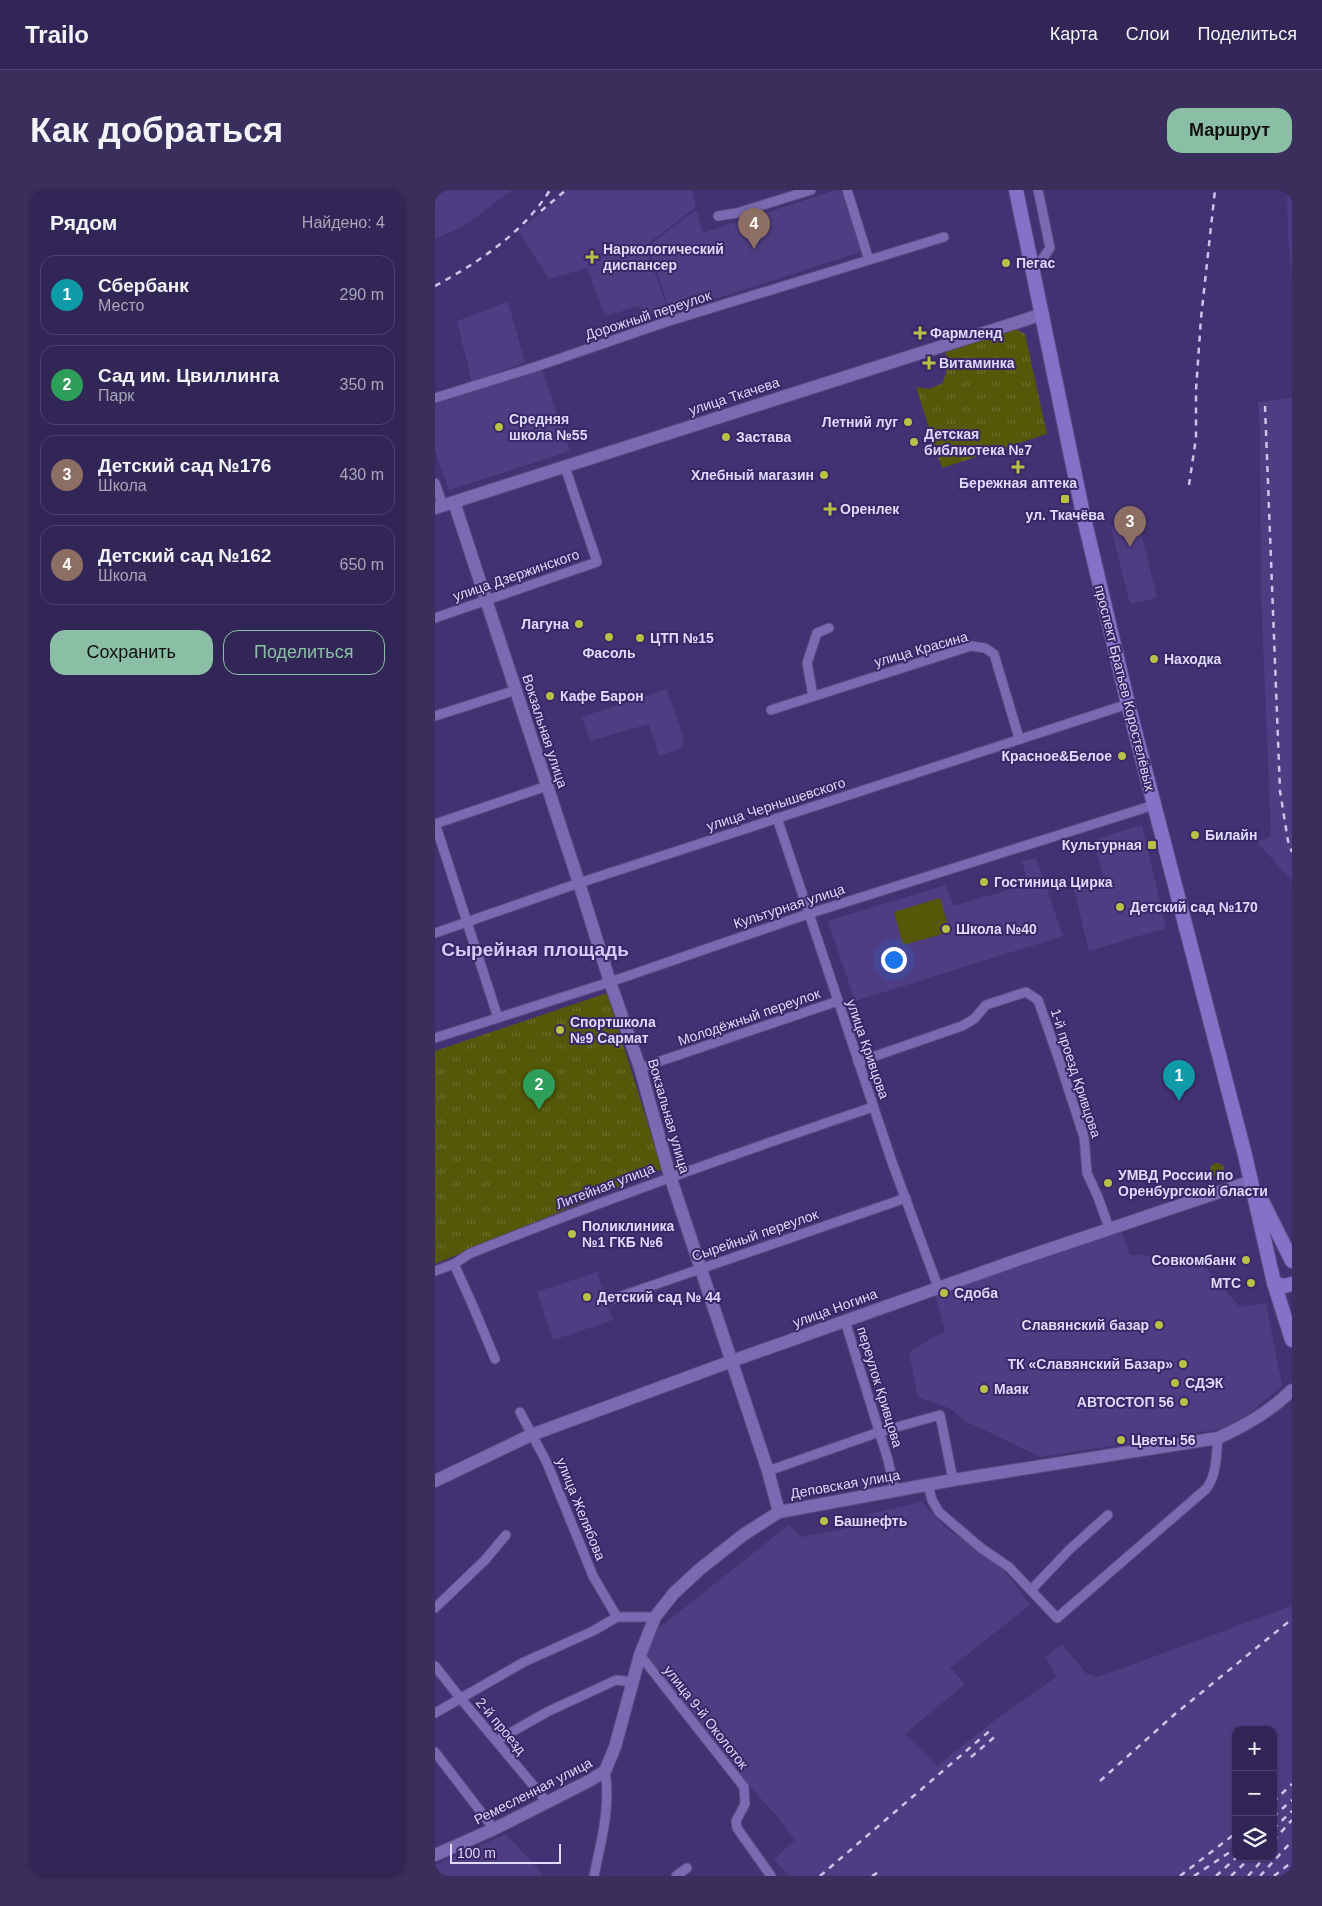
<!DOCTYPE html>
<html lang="ru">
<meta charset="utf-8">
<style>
:root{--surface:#322656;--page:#3a2e5c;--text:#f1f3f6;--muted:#a8a5b9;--line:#4d436c;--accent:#8abfa5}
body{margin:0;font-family:Arial,sans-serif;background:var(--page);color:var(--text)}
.controls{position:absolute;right:15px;bottom:15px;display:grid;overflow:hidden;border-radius:10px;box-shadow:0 1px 4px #0004}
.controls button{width:45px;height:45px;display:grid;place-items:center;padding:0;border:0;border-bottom:1px solid var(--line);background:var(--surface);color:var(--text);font:25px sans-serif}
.scale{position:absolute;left:15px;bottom:12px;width:111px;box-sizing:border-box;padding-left:5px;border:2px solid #dedaf9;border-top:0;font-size:14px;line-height:18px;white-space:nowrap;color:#dedaf9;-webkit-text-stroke:4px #392767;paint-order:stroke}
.you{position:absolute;left:458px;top:769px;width:18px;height:18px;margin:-12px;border:4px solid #fff;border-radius:50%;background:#1a73e8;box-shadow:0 0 0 8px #1a73e833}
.badge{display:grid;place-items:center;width:32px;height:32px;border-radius:50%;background:var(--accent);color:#fff;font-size:16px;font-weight:700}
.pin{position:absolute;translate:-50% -41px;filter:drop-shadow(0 1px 2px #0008)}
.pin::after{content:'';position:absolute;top:26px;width:18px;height:15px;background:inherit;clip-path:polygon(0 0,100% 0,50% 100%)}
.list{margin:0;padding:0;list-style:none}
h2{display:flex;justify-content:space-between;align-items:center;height:65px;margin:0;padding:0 20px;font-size:21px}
h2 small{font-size:16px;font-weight:400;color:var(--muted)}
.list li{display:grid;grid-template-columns:32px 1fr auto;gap:15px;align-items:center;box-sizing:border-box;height:80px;margin:0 10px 10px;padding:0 10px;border:1px solid var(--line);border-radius:15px}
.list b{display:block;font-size:19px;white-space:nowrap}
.list p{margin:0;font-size:16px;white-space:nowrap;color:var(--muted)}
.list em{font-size:16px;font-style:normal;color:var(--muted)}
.actions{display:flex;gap:10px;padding:15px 20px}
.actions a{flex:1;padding:11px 0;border:1px solid var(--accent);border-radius:15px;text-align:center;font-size:18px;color:var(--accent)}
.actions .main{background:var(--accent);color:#111}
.icon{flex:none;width:28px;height:28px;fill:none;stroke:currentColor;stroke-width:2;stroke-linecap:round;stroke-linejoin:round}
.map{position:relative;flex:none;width:857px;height:1686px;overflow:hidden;border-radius:15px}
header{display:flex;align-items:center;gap:30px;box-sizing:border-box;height:70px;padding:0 25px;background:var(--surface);border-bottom:1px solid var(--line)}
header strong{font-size:24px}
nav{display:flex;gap:28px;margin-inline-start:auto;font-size:18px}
.intro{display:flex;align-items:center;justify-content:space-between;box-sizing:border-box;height:120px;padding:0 30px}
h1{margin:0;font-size:35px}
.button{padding:12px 22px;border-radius:15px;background:var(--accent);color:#111;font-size:18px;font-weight:700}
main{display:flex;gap:30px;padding:0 30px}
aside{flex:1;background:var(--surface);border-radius:15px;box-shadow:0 1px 4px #0004}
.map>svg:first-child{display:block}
</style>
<header>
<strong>Trailo</strong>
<nav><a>Карта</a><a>Слои</a><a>Поделиться</a></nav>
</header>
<div class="intro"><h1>Как добраться</h1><a class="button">Маршрут</a></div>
<main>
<aside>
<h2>Рядом<small>Найдено: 4</small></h2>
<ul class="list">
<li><span class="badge" style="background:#0f9aa8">1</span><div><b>Сбербанк</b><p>Место</p></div><em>290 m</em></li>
<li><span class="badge" style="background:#2e9e5b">2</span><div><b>Сад им. Цвиллинга</b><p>Парк</p></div><em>350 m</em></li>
<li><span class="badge" style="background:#8d6e63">3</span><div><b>Детский сад №176</b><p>Школа</p></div><em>430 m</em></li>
<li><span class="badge" style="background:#8d6e63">4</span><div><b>Детский сад №162</b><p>Школа</p></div><em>650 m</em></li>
</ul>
<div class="actions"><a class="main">Сохранить</a><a>Поделиться</a></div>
</aside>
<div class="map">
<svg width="857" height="1686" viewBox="0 0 857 1686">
<defs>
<pattern id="grass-dots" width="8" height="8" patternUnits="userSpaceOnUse" patternTransform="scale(1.25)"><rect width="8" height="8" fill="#545808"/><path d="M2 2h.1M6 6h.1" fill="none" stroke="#6c6f2d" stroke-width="1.8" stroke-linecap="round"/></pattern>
<pattern id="park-tufts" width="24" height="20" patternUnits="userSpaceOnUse" patternTransform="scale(1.25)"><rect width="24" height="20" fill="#545808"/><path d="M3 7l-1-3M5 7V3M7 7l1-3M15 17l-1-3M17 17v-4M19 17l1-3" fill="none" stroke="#6c6f2d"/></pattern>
</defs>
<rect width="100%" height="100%" fill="#433273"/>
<g fill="#4f3d83" fill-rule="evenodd">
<path d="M 0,0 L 77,0 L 32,34 L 0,49 Z"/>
<path d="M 129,0 L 257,0 L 261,17 L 210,56 L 233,119 L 206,127 L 204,116 L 170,126 L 152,78 L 114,89 L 83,41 L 110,20 L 131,1 Z"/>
<path d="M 401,0 L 406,0 L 426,62 L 236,123 L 213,56 L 261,20 L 268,43 Z"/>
<path d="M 852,0 L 857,0 L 857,88 L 853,43 Z"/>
<path d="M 73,112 L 90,172 L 37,192 L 22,131 Z"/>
<path d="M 107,179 L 135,261 L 14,300 L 0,261 L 0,214 Z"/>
<path d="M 857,208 L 857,691 L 822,652 L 836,646 L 826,401 L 825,241 L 823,212 Z"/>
<path d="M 703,330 L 722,408 L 695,414 L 676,337 Z"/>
<path d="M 232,499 L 249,549 L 245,559 L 224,566 L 214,534 L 155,551 L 147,527 Z"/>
<path d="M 707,635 L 731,738 L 654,761 L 638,696 L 669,687 L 658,650 Z"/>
<path d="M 601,668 L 628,746 L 420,811 L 393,731 L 511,695 L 518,716 L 593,694 L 587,671 Z"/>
<path d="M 686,1041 L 695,1065 L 761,1067 L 805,1117 L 831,1113 L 847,1196 L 798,1237 L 606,1267 L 530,1231 L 516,1219 L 483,1207 L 474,1162 L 510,1141 L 499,1102 Z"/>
<path d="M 162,1082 L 178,1130 L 118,1150 L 102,1102 Z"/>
<path d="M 487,1312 L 512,1339 L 565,1375 L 595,1415 L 515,1478 L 530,1494 L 470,1544 L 502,1576 L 560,1530 L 621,1487 L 611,1467 L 627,1454 L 652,1484 L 663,1487 L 857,1416 L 857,1686 L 354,1686 L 339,1669 L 360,1650 L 339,1623 L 276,1553 L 212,1469 L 216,1444 L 354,1335 L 367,1347 L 419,1337 L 430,1325 ZM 801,1540 L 838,1540 L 838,1667 L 801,1667 Z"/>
<path d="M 71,1644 L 105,1681 L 107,1686 L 0,1686 L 0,1675 Z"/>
</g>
<circle fill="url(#grass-dots)" cx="782" cy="980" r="7"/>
<g fill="url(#park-tufts)">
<path d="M 578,138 L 590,144 L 612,244 L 507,278 L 481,197 L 494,199 L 508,193 L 513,176 L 510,159 Z"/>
<path d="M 172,803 L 227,979 L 0,1074 L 0,861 Z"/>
</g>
<path fill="#545808" d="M 505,708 L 515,742 L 468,755 L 459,722 Z"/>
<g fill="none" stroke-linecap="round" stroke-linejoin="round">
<g stroke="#5a4a80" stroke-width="11">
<g id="street">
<path d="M 283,26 L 302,23 L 376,0"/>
<path d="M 434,70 L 509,47"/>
<path d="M 599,81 L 615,58 L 603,0"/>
<path d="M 0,208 L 100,177 L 231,132 L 434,70 L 412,0"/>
<path d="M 0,293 L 8,316"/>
<path d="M 0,428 L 162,372 L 130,277"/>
<path d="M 378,506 L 372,473 L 382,443 L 394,438"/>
<path d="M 336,520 L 536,456 L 550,458 L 559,464 L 584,548"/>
<path d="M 0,526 L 81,500"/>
<path d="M 342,628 L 457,972 L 503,1097"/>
<path d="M 0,633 L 63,828"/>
<path d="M 0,634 L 112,596"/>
<path d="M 0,743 L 144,693 L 693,514"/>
<path d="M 0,848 L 175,792 L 373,724 L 719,615"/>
<path d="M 423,872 L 527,836 L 539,829 L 551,815 L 591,802 L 603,810 L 624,870 L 649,947 L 652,983 L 663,1007 L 674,1038"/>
<path d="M 205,878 L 403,811"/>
<path d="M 19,1074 L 38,1116 L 60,1169"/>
<path d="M 0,1081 L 19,1074 L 34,1064 C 167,1010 302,963 438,917"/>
<path d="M 178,1109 L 471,1008"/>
<path d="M 410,1131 L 453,1270 L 460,1301"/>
<path d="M 85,1222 L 112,1273 L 158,1386 L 182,1427"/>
<path d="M 333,1281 L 444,1242 L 505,1225 L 518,1290"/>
<path d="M 493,1295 L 497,1310 L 504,1322 L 546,1358 L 574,1377 L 622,1428 L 771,1299 C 782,1285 781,1266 783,1248"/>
<path d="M 596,1400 L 635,1359 L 673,1325"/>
<path d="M 0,1418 L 50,1370 L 71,1345"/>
<path d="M 205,1465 L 309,1597 L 310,1614 L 301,1631 L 302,1638 L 336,1686"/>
<path d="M 0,1476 L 26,1509 L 113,1613"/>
<path d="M 0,1523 L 89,1472 L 158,1441 L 182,1427 L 220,1427"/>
<path d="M 61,1551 L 112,1522 L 181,1490 L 198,1492"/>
<path d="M 0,1562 L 59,1639"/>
<path d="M 159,1686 C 166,1651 176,1617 170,1581"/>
<path d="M 241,1686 L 252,1678"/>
</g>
</g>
<g stroke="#5a4a80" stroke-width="14">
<g id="secondary">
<path d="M 19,312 L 144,693 L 175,792 L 205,878 L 235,986 L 333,1281 L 344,1322"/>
<path d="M 0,318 L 608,124"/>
<path d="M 0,1291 L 96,1245 L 297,1171 L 585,1069 L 817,991"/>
<path d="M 0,1665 L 59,1639 L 154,1591 L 170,1581 L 180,1557 L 205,1465 L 220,1427 L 239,1403 L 265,1379 L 308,1345 L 344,1322 L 518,1290 L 783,1248 C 810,1236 836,1221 857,1200"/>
</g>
</g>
<g stroke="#5a4a80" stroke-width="16">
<g id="primary">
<path d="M 581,0 L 648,324 L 693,514 L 810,965 L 839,1093 L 857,1150"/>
<path d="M 826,1009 L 857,1071"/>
<path d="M 839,1093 L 849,1096 L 857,1094"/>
</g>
</g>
<use href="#street" stroke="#796ab1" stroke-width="9"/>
<use href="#secondary" stroke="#796ab1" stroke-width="12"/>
<use href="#primary" stroke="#8471c8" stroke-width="14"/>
<g stroke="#cbc5e9" stroke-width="2.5" stroke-dasharray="6 6" stroke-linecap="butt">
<path d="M 106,21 L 131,0"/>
<path d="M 0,96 C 44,72 88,43 115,0"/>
<path d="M 830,216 L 845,601 L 853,651 L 857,662"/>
<path d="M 754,295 L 761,248 L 761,200 L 766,128 L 780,0"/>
<path d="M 536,1567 L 563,1544"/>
<path d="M 665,1591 L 740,1524 L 857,1429"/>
<path d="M 838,1612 L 857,1594"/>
<path d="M 838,1627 L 857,1610"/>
<path d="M 838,1639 L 857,1621"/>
<path d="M 838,1651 L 857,1630"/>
<path d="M 385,1686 L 558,1538"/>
<path d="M 437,1686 L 447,1680"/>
<path d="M 745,1686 L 801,1643"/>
<path d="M 759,1686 L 801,1658"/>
<path d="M 781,1686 L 802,1667"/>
<path d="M 796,1686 L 816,1667"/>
<path d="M 813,1686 L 830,1667"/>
<path d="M 825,1686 L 857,1651"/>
<path d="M 839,1686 L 857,1672"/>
</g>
</g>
<g fill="#b9c046" stroke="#392767" stroke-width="2">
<path d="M154.5 59.5h5v5h5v5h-5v5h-5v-5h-5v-5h5z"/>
<circle cx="571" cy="73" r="5"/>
<path d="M482.5 135.5h5v5h5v5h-5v5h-5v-5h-5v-5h5z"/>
<path d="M491.5 165.5h5v5h5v5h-5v5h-5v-5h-5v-5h5z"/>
<circle cx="473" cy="232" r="5"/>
<circle cx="64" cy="237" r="5"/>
<circle cx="291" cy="247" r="5"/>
<circle cx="479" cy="252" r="5"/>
<path d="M580.5 269.5h5v5h5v5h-5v5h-5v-5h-5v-5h5z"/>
<circle cx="389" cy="285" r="5"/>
<rect x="625" y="304" width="10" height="10" rx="2.5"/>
<path d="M392.5 311.5h5v5h5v5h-5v5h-5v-5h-5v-5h5z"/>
<circle cx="144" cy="434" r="5"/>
<circle cx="174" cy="447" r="5"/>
<circle cx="205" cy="448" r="5"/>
<circle cx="719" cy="469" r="5"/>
<circle cx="115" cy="506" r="5"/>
<circle cx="687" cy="566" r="5"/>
<circle cx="760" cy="645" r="5"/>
<rect x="712" y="650" width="10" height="10" rx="2.5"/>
<circle cx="549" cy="692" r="5"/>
<circle cx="685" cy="717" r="5"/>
<circle cx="511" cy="739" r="5"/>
<circle cx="125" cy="840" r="5"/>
<circle cx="673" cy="993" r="5"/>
<circle cx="137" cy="1044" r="5"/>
<circle cx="811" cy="1070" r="5"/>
<circle cx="816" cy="1093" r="5"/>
<circle cx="509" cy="1103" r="5"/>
<circle cx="152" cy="1107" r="5"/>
<circle cx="724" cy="1135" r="5"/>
<circle cx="748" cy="1174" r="5"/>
<circle cx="740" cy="1193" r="5"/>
<circle cx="549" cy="1199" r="5"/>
<circle cx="749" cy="1212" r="5"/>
<circle cx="686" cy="1250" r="5"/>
<circle cx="389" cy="1331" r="5"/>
</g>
<g text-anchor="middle" stroke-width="4" stroke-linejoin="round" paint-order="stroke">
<g font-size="14" font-weight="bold" fill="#dedaf9" stroke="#392767" text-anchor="start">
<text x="168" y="64">Наркологический<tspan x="168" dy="16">диспансер</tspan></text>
<text x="581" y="78">Пегас</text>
<text x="495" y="148">Фармленд</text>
<text x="504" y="178">Витаминка</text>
<text x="74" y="234">Средняя<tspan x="74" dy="16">школа №55</tspan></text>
<text x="463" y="237" text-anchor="end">Летний луг</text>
<text x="489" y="249">Детская<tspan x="489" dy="16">библиотека №7</tspan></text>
<text x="301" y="252">Застава</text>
<text x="379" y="290" text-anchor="end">Хлебный магазин</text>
<text x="583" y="298" text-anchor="middle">Бережная аптека</text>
<text x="405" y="324">Оренлек</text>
<text x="630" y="330" text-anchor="middle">ул. Ткачёва</text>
<text x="134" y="439" text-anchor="end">Лагуна</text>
<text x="215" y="453">ЦТП №15</text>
<text x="174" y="468" text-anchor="middle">Фасоль</text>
<text x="729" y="474">Находка</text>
<text x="125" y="511">Кафе Барон</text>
<text x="677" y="571" text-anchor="end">Красное&amp;Белое</text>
<text x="770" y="650">Билайн</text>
<text x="707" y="660" text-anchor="end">Культурная</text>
<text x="559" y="697">Гостиница Цирка</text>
<text x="695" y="722">Детский сад №170</text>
<text x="521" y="744">Школа №40</text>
<text x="135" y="837">Спортшкола<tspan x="135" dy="16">№9 Сармат</tspan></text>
<text x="683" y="990">УМВД России по<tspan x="683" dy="16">Оренбургской бласти</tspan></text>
<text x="147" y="1041">Поликлиника<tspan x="147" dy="16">№1 ГКБ №6</tspan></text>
<text x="801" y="1075" text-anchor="end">Совкомбанк</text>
<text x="806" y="1098" text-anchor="end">МТС</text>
<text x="519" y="1108">Сдоба</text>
<text x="162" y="1112">Детский сад № 44</text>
<text x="714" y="1140" text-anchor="end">Славянский базар</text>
<text x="738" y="1179" text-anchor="end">ТК «Славянский Базар»</text>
<text x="750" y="1198">СДЭК</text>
<text x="559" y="1204">Маяк</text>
<text x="739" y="1217" text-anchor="end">АВТОСТОП 56</text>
<text x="696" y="1255">Цветы 56</text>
<text x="399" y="1336">Башнефть</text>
</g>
<g font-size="14" fill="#dedaf9" stroke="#392767">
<text transform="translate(213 125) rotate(-18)" y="5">Дорожный переулок</text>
<text transform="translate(299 206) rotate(-18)" y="5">улица Ткачева</text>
<text transform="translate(81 385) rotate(-19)" y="5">улица Дзержинского</text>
<text transform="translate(486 459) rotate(-16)" y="5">улица Красина</text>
<text transform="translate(690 498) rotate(76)" y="5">проспект Братьев Коростелёвых</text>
<text transform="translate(110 541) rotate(72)" y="5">Вокзальная улица</text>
<text transform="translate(341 614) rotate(-18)" y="5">улица Чернышевского</text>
<text transform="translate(354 716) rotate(-18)" y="5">Культурная улица</text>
<text transform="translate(314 827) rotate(-19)" y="5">Молодёжный переулок</text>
<text transform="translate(433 859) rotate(71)" y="5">улица Кривцова</text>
<text transform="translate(641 883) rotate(72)" y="5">1-й проезд Кривцова</text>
<text transform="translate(234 926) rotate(74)" y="5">Вокзальная улица</text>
<text transform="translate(170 996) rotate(-21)" y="5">Литейная улица</text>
<text transform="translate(320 1045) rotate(-19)" y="5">Сырейный переулок</text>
<text transform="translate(400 1118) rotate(-20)" y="5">улица Ногина</text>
<text transform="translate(445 1197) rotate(73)" y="5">переулок Кривцова</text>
<text transform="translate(410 1294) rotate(-10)" y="5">Деповская улица</text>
<text transform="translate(146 1319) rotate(68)" y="5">улица Желябова</text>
<text transform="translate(271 1527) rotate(52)" y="5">улица 9-й Околоток</text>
<text transform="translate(66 1536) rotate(50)" y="5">2-й проезд</text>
<text transform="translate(98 1601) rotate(-27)" y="5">Ремесленная улица</text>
</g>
<g font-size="19" font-weight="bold" fill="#d3ccfa" stroke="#392767">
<text x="100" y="766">Сырейная площадь</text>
</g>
</g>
</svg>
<div class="controls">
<button>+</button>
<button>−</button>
<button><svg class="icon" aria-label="layers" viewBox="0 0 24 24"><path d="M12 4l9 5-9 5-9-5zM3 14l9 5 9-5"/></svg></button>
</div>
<div class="scale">100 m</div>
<div class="you"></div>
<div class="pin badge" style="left:744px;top:911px;background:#0f9aa8">1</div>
<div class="pin badge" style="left:104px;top:920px;background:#2e9e5b">2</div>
<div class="pin badge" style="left:695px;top:357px;background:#8d6e63">3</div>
<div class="pin badge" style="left:319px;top:59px;background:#8d6e63">4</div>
</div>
</main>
